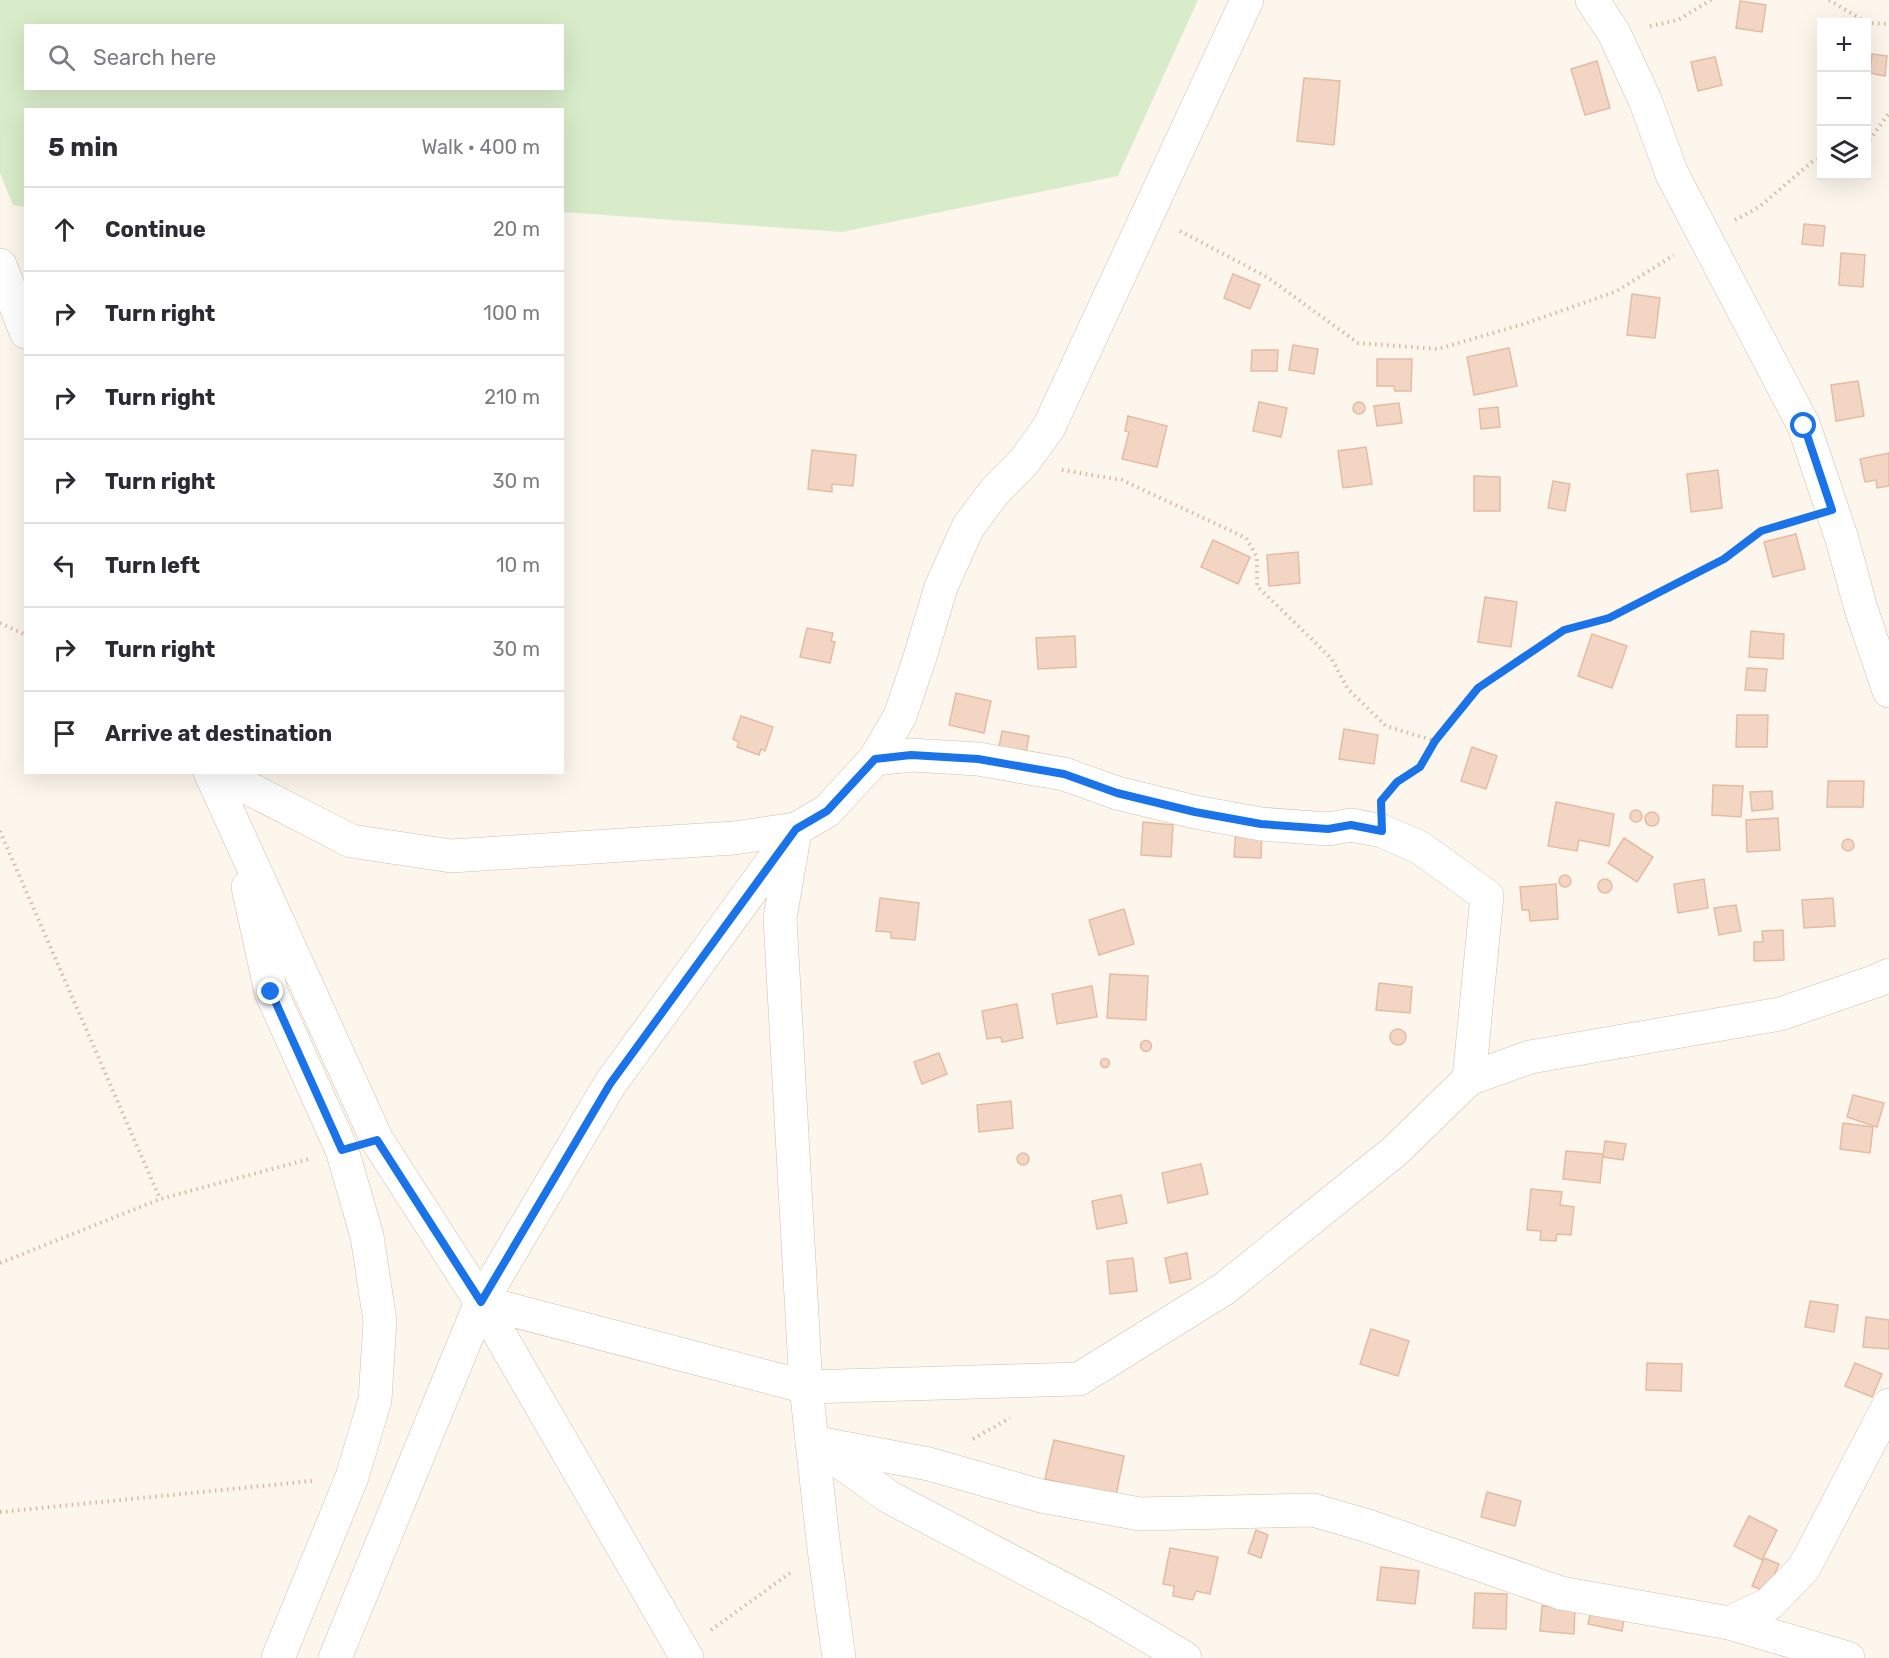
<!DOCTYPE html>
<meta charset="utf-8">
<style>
:root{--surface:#fff;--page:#f7f7f7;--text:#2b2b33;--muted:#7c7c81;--line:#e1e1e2}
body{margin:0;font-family:Rubik,sans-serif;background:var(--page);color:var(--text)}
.controls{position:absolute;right:18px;top:18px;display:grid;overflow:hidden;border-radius:0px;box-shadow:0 6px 24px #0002}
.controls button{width:54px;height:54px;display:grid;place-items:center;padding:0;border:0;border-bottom:2px solid var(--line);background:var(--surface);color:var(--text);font:30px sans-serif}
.stop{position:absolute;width:18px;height:18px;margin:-14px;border:4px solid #1a73e8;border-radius:50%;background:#fff}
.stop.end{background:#1a73e8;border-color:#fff;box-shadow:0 2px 6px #0008}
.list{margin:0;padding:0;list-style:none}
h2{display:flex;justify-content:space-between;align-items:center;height:78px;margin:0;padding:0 24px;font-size:26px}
h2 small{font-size:20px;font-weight:400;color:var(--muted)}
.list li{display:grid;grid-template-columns:39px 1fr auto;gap:18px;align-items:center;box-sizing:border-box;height:84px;padding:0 24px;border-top:2px solid var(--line)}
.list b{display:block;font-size:22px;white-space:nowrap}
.list em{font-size:20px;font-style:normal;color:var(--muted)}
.icon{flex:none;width:33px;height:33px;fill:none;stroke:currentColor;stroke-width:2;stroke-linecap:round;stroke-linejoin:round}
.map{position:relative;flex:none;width:1889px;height:1658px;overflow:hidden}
.search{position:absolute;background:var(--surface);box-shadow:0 6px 24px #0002;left:24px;top:24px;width:540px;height:66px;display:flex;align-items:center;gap:15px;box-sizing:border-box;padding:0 21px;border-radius:0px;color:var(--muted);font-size:22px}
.panel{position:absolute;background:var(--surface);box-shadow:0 6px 24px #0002;left:24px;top:108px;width:540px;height:666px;border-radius:0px}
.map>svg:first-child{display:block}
</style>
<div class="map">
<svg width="1889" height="1658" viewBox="0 0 1889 1658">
<rect width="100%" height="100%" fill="#fdf6ec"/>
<path fill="#d8ecc9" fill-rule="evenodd" d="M 0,0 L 1198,0 L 1118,176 L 842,232 L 563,212 L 562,110 L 26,110 L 25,207 L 13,205 L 0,173 ZM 26,26 L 562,26 L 562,88 L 26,88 Z"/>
<g fill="#f3d5c3" stroke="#e6bba3" stroke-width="1.5">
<path d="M 1740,1 L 1766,5 L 1762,32 L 1736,28 Z"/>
<path d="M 1872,54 L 1887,56 L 1885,76 L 1870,73 Z"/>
<path d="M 1715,57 L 1722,85 L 1698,91 L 1691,62 Z"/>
<path d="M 1597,61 L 1610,108 L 1585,115 L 1571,69 Z"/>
<path d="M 1304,78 L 1340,81 L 1334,145 L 1297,141 Z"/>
<path d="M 1804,224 L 1825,226 L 1823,246 L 1802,244 Z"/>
<path d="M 1841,253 L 1865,255 L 1863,287 L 1839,285 Z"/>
<path d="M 1233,274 L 1260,285 L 1250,309 L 1224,298 Z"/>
<path d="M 1632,294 L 1660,298 L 1655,338 L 1627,335 Z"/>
<path d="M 1293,345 L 1318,349 L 1314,374 L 1289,370 Z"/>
<path d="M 1509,348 L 1517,386 L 1474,395 L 1467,357 Z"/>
<path d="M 1252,350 L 1278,350 L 1277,371 L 1251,371 Z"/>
<path d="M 1377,359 L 1412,359 L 1411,391 L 1395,391 L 1394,386 L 1377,386 Z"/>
<path d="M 1858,381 L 1864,416 L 1836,421 L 1831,385 Z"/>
<circle cx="1359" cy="408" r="6"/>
<path d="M 1259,402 L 1287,408 L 1281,437 L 1253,431 Z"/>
<path d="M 1399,403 L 1402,423 L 1377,426 L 1374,406 Z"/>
<path d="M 1498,407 L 1500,427 L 1481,429 L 1479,409 Z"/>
<path d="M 1128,416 L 1167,426 L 1157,467 L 1122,459 L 1129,432 L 1125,431 Z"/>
<path d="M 1366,447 L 1372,484 L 1343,488 L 1338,451 Z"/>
<path d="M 812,450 L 856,455 L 853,486 L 832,484 L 832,492 L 808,489 Z"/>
<path d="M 1889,453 L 1889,486 L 1877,488 L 1876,480 L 1865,482 L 1860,459 Z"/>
<path d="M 1718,470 L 1722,508 L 1691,512 L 1687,474 Z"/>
<path d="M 1474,476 L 1500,477 L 1500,511 L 1474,511 Z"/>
<path d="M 1553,481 L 1570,484 L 1565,511 L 1548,508 Z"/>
<path d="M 1796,534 L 1805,569 L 1773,577 L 1764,542 Z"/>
<path d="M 1213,540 L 1250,557 L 1238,584 L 1201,567 Z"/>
<path d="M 1298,552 L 1300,583 L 1269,586 L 1267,555 Z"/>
<path d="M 1485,597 L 1517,602 L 1511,647 L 1478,642 Z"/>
<path d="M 807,628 L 833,633 L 831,641 L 835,642 L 830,663 L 800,657 Z"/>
<path d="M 1751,631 L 1784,634 L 1783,659 L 1749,657 Z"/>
<path d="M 1592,634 L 1627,646 L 1612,688 L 1578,676 Z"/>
<path d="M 1075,636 L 1076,667 L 1038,669 L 1036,638 Z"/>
<path d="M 1747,668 L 1767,669 L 1765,691 L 1745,690 Z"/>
<path d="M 956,693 L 991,701 L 984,733 L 949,725 Z"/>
<path d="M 1737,715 L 1768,715 L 1767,747 L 1736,747 Z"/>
<path d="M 741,716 L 773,727 L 765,751 L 761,749 L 759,755 L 737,747 L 739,742 L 733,739 Z"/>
<path d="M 1344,729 L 1378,735 L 1374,764 L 1339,759 Z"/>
<path d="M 1002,731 L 1029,736 L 1024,764 L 997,758 Z"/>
<path d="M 1472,747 L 1497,756 L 1486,789 L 1461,781 Z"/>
<path d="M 1828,781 L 1864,781 L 1863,807 L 1827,807 Z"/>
<path d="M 1713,785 L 1743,786 L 1741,817 L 1712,815 Z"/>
<path d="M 1772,791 L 1773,809 L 1752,811 L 1750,792 Z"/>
<path d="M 1556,802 L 1614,814 L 1609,846 L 1579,840 L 1577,851 L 1548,846 Z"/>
<circle cx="1636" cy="816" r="6"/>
<circle cx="1652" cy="819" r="7"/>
<path d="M 1778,818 L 1780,850 L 1747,852 L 1746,820 Z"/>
<path d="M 1143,822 L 1173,825 L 1171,857 L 1141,855 Z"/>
<path d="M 1236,829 L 1262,830 L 1261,858 L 1234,857 Z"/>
<path d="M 1624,838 L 1653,857 L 1637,882 L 1608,863 Z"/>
<circle cx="1848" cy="845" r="6"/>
<circle cx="1565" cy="881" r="6"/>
<circle cx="1605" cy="886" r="7"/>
<path d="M 1704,879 L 1708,908 L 1678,913 L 1674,884 Z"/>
<path d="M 1556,884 L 1558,919 L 1530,921 L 1529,910 L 1522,910 L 1520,887 Z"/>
<path d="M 880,898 L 919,903 L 915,940 L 891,938 L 891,932 L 876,931 Z"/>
<path d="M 1833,898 L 1835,926 L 1804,928 L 1802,900 Z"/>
<path d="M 1736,905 L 1741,931 L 1719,935 L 1714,908 Z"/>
<path d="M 1124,909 L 1134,944 L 1099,955 L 1089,920 Z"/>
<path d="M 1783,930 L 1784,960 L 1754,961 L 1754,942 L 1763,942 L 1762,931 Z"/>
<path d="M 1110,974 L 1148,976 L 1146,1020 L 1107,1018 Z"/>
<path d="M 1379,983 L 1412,987 L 1410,1013 L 1376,1010 Z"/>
<path d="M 1092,986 L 1097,1017 L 1057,1024 L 1052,994 Z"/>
<path d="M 1017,1004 L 1023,1038 L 1002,1042 L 1001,1037 L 987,1039 L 982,1011 Z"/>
<circle cx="1398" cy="1037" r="8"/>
<circle cx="1146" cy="1046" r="5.5"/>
<path d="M 939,1053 L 947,1074 L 922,1084 L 914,1062 Z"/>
<circle cx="1105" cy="1063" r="4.5"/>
<path d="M 1853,1095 L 1884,1103 L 1877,1127 L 1847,1117 Z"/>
<path d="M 1011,1101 L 1013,1128 L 979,1132 L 977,1105 Z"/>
<path d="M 1843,1123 L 1873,1127 L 1870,1153 L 1840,1149 Z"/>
<path d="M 1605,1141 L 1626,1144 L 1623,1160 L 1603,1157 Z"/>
<path d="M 1566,1151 L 1603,1154 L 1600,1183 L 1563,1179 Z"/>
<circle cx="1023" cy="1159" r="6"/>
<path d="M 1201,1164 L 1208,1194 L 1168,1203 L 1162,1173 Z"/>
<path d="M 1531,1189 L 1562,1192 L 1560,1205 L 1574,1207 L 1571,1235 L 1557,1234 L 1556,1241 L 1540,1240 L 1541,1231 L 1527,1230 Z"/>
<path d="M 1121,1195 L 1127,1223 L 1097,1229 L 1092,1201 Z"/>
<path d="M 1187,1253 L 1191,1279 L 1170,1283 L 1165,1258 Z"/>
<path d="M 1133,1258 L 1137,1291 L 1110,1294 L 1107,1261 Z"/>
<path d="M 1810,1301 L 1838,1305 L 1834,1332 L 1805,1327 Z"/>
<path d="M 1866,1317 L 1889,1320 L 1889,1349 L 1863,1347 Z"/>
<path d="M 1371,1329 L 1409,1341 L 1398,1376 L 1360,1364 Z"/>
<path d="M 1647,1363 L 1682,1364 L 1681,1391 L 1646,1390 Z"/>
<path d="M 1855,1363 L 1882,1374 L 1872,1397 L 1845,1386 Z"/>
<path d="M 1054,1440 L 1124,1456 L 1116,1495 L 1045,1479 Z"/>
<path d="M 1487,1492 L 1521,1501 L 1515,1526 L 1481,1517 Z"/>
<path d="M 1749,1516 L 1777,1530 L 1762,1560 L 1734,1546 Z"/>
<path d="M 1256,1530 L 1268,1535 L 1261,1558 L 1248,1553 Z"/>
<path d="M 1170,1548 L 1218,1557 L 1210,1594 L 1196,1591 L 1193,1600 L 1173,1596 L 1174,1586 L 1163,1584 Z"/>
<path d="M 1764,1558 L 1779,1564 L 1767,1592 L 1752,1586 Z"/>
<path d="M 1381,1567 L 1419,1571 L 1415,1604 L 1377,1600 Z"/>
<path d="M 1475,1593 L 1507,1594 L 1506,1629 L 1473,1628 Z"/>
<path d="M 1593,1601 L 1626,1607 L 1622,1631 L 1588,1624 Z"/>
<path d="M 1542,1606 L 1575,1608 L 1574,1634 L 1540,1631 Z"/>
</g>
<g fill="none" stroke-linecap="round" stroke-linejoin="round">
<g stroke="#d1beb0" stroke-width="34">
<g id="street">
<path d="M 1592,0 L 1614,33 L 1645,100 L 1672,174 L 1804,426 L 1842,539 L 1861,609 L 1889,691"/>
<path d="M 0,265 L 26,332"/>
<path d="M 875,759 L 911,755 L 978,759 L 1064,774 L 1117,793 L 1195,812 L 1261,824 L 1328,829 L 1351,825 L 1382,831 L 1419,847 L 1487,896 L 1469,1079"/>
<path d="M 210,772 L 377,1140 L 481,1302 L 687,1658"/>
<path d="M 217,772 L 351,841 L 451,856 L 734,838 L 796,829"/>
<path d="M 794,837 L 780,918 L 806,1387 L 824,1549 L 839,1658"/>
<path d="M 248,887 L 271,992 L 342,1150 L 367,1236 L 380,1321 L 375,1400 L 352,1477 L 278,1658"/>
<path d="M 481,1302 L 806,1387 L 1079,1379 L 1224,1289 L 1395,1151 L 1469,1079 L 1530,1057 L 1780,1014 L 1876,981 L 1889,975"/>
<path d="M 812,1442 L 929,1464 L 1041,1496 L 1140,1514 L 1313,1510 L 1368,1526 L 1561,1593 L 1729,1623 L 1848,1658"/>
<path d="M 821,1448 L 889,1497 L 1102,1609 L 1185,1658"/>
<path d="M 1729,1623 L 1769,1604 L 1804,1568 L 1889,1405"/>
<path d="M 335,1658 L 481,1302 L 610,1084 L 796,829 L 827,811 L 875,759 L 900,716 L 920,657 L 941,587 L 968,527 L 995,491 L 1023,463 L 1049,427 L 1247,0"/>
</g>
</g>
<g stroke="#d9b8a5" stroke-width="4" stroke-dasharray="1.5 4.5" stroke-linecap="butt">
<path d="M 1829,0 L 1866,22"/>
<path d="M 1866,23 L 1889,24"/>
<path d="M 1650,26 L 1678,20 L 1711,0"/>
<path d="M 1866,145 L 1889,113"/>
<path d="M 1735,220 L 1759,207 L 1813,161 L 1822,159"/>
<path d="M 1180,231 L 1267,277 L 1358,343 L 1438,349 L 1527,323 L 1617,291 L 1674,255"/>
<path d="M 1062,470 L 1122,480 L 1246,538 L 1257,557 L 1257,586 L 1331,658 L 1348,689 L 1386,726 L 1435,741"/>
<path d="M 0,623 L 26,635"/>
<path d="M 1385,796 L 1397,782 L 1420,767 L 1435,741 L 1478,688 L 1564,630 L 1609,618 L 1724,559 L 1761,531 L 1798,520"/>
<path d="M 0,831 L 160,1199"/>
<path d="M 0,1263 L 160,1199 L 309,1159"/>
<path d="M 973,1439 L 1010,1418"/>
<path d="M 0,1512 L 312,1481"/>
<path d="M 711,1630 L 790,1573"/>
</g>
<use href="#street" stroke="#fff" stroke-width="33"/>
</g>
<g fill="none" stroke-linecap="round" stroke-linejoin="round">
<path stroke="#1a73e8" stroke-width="8" d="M 271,992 L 342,1150 L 377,1140 L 481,1302 L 610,1084 L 796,829 L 827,811 L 875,759 L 911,755 L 978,759 L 1064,774 L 1117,793 L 1195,812 L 1261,824 L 1328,829 L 1351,825 L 1382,831 L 1381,801 L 1397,782 L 1420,767 L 1435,741 L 1478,688 L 1564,630 L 1609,618 L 1724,559 L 1761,531 L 1832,510 L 1804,426"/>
</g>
</svg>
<div class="controls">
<button>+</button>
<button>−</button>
<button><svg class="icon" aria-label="layers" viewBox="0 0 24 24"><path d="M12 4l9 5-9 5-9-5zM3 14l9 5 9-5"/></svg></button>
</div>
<div class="stop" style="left:1804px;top:426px"></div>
<div class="stop end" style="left:271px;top:992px"></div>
<div class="search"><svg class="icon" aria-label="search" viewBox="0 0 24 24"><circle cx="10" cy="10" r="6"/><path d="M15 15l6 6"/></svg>Search here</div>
<section class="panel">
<h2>5 min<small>Walk · 400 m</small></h2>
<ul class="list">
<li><svg class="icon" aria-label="ahead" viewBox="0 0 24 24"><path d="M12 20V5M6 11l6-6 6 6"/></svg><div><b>Continue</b></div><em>20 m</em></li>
<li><svg class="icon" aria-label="right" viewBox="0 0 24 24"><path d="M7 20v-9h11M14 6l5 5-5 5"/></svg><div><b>Turn right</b></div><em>100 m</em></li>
<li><svg class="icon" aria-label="right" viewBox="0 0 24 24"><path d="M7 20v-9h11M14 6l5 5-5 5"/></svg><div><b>Turn right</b></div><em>210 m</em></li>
<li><svg class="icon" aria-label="right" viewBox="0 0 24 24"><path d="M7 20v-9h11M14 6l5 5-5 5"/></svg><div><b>Turn right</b></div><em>30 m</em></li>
<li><svg class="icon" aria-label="left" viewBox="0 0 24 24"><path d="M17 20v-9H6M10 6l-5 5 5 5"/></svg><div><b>Turn left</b></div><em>10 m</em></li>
<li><svg class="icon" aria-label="right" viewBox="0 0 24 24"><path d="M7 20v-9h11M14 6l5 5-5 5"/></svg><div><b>Turn right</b></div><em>30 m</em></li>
<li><svg class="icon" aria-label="arrive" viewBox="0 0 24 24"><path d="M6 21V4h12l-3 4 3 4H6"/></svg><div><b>Arrive at destination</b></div></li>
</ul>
</section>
</div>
